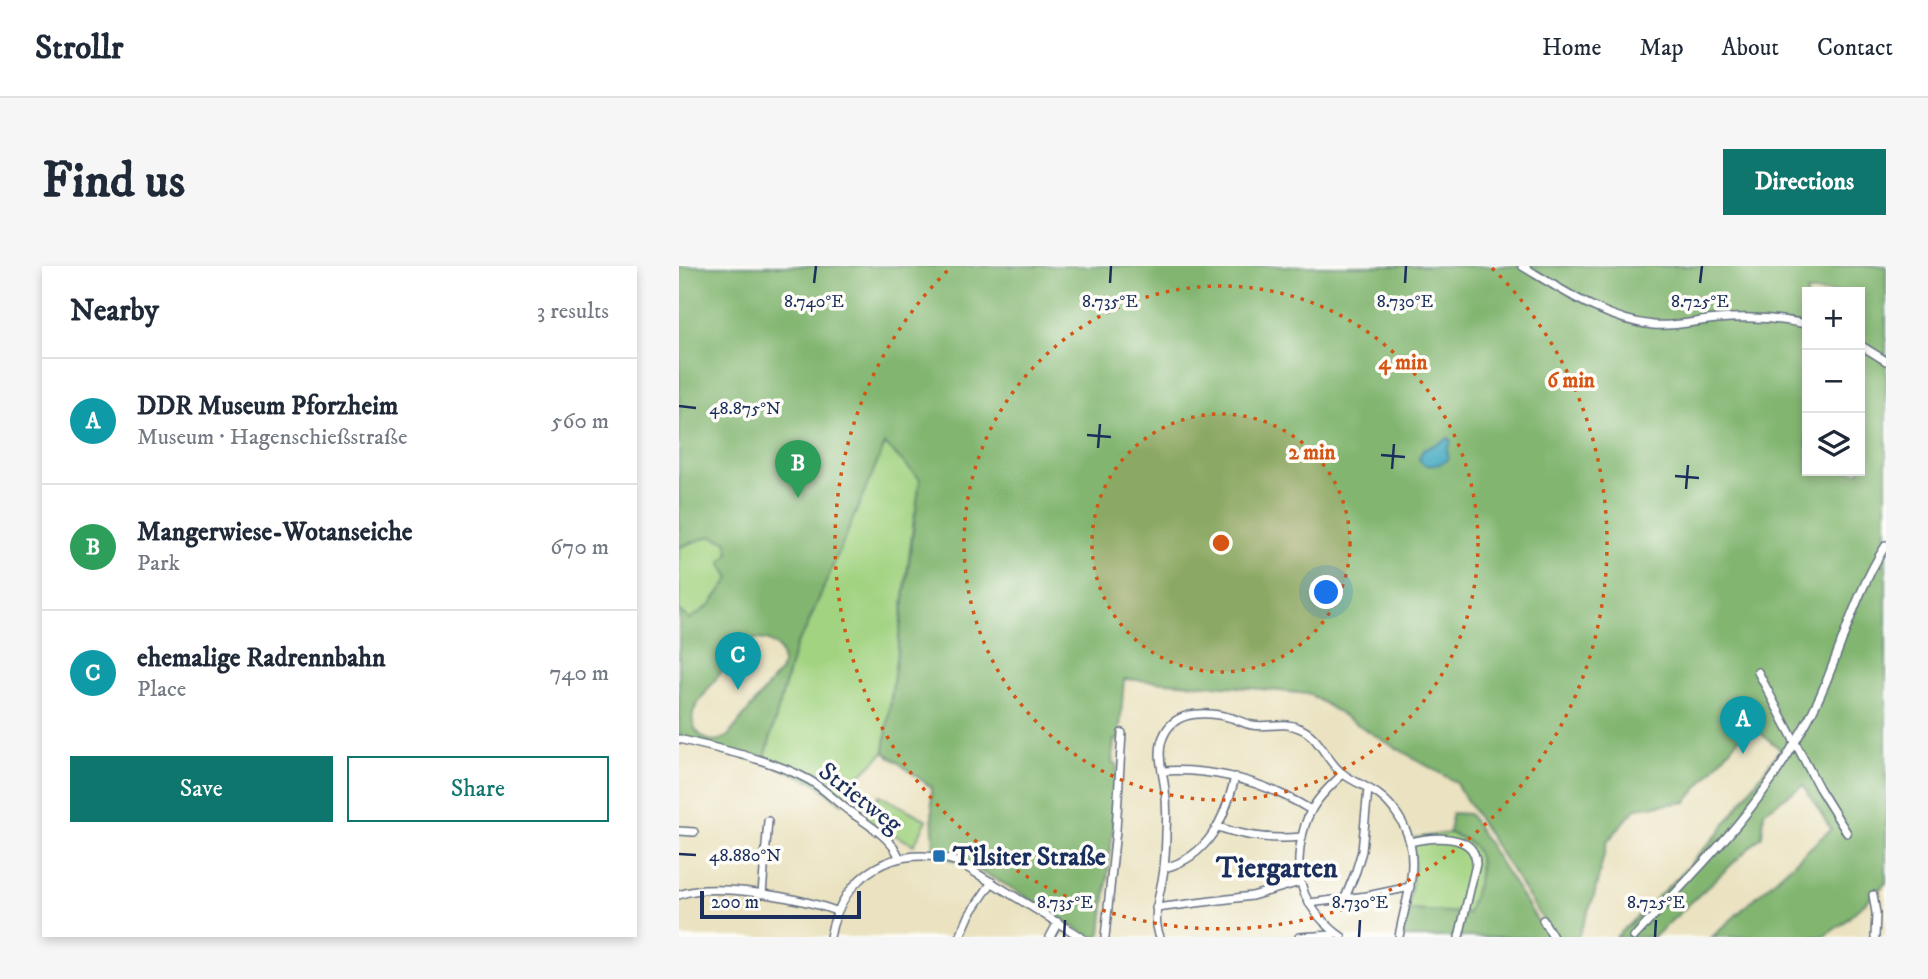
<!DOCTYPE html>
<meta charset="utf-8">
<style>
:root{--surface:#fff;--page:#f6f6f7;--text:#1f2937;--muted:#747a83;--line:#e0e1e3;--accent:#0f766e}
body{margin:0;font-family:"IM FELL DW Pica",serif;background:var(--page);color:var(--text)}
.controls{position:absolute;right:21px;top:21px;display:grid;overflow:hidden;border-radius:0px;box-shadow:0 4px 10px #0003}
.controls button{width:63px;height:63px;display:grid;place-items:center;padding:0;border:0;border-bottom:2px solid var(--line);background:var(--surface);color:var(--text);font:35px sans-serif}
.scale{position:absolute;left:21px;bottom:18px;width:161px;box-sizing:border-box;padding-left:7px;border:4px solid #1b2f5e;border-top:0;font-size:19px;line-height:24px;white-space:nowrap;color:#1b2f5e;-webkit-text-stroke:5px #fdfcf7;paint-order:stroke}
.you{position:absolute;left:648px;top:327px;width:24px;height:24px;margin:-18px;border:5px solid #fff;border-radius:50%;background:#1a73e8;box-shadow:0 0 0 10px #1a73e833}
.badge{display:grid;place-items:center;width:46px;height:46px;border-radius:50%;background:var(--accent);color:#fff;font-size:23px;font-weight:700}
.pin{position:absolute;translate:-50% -58px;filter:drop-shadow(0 2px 4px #0008)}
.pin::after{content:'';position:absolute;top:37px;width:24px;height:21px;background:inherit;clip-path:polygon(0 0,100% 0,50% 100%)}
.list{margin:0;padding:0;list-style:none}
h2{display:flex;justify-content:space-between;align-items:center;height:91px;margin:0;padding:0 28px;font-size:30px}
h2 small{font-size:23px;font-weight:400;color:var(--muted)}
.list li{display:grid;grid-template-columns:46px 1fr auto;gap:21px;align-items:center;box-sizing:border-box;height:126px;padding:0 28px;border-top:2px solid var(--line)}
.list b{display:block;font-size:26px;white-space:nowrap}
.list p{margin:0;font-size:23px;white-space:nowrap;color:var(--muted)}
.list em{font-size:23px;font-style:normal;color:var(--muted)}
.actions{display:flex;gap:14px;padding:21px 28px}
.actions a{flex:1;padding:16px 0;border:2px solid var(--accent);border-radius:0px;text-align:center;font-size:24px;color:var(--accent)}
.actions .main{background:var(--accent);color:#fff}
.icon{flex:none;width:38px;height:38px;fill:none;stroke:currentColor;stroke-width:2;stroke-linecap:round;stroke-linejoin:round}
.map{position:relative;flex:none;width:1207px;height:671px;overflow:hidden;border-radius:0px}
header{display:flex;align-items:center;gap:42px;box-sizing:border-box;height:98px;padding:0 35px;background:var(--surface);border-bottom:2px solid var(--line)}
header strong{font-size:33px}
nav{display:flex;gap:38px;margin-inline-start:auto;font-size:24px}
.intro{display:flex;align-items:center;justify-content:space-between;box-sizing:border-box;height:168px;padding:0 42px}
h1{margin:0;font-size:49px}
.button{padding:18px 32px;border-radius:0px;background:var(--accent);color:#fff;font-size:24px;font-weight:700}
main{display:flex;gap:42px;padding:0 42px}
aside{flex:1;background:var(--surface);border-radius:0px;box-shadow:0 4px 10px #0003}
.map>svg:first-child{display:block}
</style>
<header>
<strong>Strollr</strong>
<nav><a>Home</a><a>Map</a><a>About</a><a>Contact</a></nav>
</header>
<div class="intro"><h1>Find us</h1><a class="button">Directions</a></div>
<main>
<aside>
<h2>Nearby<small>3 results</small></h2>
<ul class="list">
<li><span class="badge" style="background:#0f9aa8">A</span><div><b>DDR Museum Pforzheim</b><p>Museum · Hagenschießstraße</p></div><em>560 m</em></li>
<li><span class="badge" style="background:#2e9e5b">B</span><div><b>Mangerwiese-Wotanseiche</b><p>Park</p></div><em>670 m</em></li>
<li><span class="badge" style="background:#0f9aa8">C</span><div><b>ehemalige Radrennbahn</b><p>Place</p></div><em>740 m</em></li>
</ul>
<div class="actions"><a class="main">Save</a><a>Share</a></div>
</aside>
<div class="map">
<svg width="1207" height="671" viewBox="0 0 1207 671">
<rect width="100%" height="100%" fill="#fdfcf7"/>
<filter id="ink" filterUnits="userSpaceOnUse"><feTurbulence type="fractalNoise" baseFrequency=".0143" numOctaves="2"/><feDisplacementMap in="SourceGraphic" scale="14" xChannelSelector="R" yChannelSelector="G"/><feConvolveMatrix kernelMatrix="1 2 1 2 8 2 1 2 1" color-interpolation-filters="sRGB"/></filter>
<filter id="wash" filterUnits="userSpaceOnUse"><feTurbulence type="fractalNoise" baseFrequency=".00686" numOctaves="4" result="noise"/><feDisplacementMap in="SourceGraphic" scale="28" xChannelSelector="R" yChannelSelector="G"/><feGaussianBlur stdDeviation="1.57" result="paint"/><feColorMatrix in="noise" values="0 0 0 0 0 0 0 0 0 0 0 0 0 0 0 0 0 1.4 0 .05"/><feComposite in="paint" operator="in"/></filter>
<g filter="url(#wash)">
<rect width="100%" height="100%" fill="#eae2c0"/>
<g fill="#a2d381" stroke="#5e8170" stroke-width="2">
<path d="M 0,0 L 249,200 L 235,252 L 205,486 L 167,523 L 163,538 L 135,516 L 85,495 L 111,401 L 105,379 L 79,364 L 0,431 Z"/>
<path d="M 200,529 L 248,554 L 235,579 L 187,554 Z"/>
<path d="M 770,567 C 778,570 789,573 795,581 C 809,599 794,629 789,648 L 729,644 L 735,604 L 734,572 Z"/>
</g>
<g fill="#81b56f" stroke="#4e7266" stroke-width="2" fill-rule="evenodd">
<path d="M 0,0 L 1207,0 L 1207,617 L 1163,658 L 1144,671 L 1033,671 L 1152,563 L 1124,519 L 1085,546 L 1083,570 L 975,671 L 937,671 L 1001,609 L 1038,569 L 1101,483 L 1071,459 L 1007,536 L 957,542 L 928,576 L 915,630 L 899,671 L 875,671 L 776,516 L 700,472 L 630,428 L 572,422 L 445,413 L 440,474 L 435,474 L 433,497 L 438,498 L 434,563 L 422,667 L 419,671 L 411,671 C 361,641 312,603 255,588 L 252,521 L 205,486 L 241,213 L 206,178 L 127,363 L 117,378 L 85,495 L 0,473 L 0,345 L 11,353 L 31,339 L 51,312 L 42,297 L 50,287 L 47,275 L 32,270 L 0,281 ZM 1128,26 L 1181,26 L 1181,205 L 1128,205 ZM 77,373 C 96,373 107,386 102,404 L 49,470 C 41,475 32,477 24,471 C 16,466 12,456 14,447 C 16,438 59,384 67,378 C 71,375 73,374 77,373 Z"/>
<path d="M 773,547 L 790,548 L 869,671 L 723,671 L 729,644 L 789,647 C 794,629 809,599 795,581 C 789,573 778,570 770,567 Z"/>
</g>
<path fill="#40a8c0" stroke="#2e6c8f" stroke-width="2" d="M 770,172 L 772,176 L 768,183 L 769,191 L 767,195 C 758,200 744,203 740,192 L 744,184 Z"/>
</g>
<g filter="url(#ink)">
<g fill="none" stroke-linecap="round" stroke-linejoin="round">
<g stroke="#636e80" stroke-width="10">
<g id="minor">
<path d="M 843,0 C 883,24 927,54 974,59 C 995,61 1017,55 1038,53 C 1069,50 1098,52 1128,58"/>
<path d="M 1181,79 L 1207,95"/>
<path d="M 1079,406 L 1140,522 L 1168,567"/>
<path d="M 0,473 C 42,484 92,493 130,514 C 146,523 158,537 173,547 C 189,559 213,572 220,591"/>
<path d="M 483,505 C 537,502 586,516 632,544"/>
<path d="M 539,561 C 567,571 593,574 623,571"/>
<path d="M 0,565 L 15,566"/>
<path d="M 731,576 C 752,571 797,566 797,598 L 780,671"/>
<path d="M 485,602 C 530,591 546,552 556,511"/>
<path d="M 83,628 L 89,555"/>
<path d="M 0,629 C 34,615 122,632 157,645"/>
<path d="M 1194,629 L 1197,647 L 1196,671"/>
<path d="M 666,632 L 677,605 L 683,585 L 689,523"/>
<path d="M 630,637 L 688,630 L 731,621"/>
<path d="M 477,642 L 573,630 L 621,616"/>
<path d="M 864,654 L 874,671"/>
<path d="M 656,666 C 627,642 616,618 621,581 C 623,569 626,555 632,545 C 639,531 653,518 664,508"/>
<path d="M 151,671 C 163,607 217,576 279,596 L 402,671"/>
<path d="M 281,671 L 291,648 L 313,616"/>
<path d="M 371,671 L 379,656"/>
<path d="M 426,671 L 437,564 L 443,467"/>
<path d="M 481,671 C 472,648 482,627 485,603 C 486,591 487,579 487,566 C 488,552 488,538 486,524 C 484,505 476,485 486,467 C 498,443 531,446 553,452 C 559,454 566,458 573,459 C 588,462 604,455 620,462 C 641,470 646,494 663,507 C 674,516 688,520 700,529 C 714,539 727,559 731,577 C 738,609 725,640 720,671"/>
<path d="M 620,671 L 653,669 L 656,666 L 663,671"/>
<path d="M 955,671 C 1013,608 1076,549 1118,473 C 1129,455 1139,436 1147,416 C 1166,369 1180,321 1207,279"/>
</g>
</g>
<use href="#minor" stroke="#fff" stroke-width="7"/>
</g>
</g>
<path fill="none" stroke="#1b2f5e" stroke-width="2.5" d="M 135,17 L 137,0M 431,17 L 432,0M 726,17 L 727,0M 1021,17 L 1023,0M 0,140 L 17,142M 408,169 L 432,171M 419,182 L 421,158M 702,189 L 726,191M 713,203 L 715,178M 996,210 L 1020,212M 1007,223 L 1009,199M 0,588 L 17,589M 385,671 L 386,654M 680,671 L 681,654M 976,671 L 977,654"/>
<circle cx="542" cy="277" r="129" fill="#d45514" fill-opacity=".12"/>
<g fill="none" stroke="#d45514" stroke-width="3.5" stroke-dasharray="3.5 7">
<circle cx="542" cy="277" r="129"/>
<circle cx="542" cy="277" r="257"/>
<path d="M813 2A386 386 0 1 1 271 2"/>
</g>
<rect fill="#1f6fb2" stroke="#fdfcf7" stroke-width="2.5" x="253" y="583" width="14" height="14" rx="3.5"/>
<g text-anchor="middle" stroke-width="7" stroke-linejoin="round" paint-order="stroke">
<g font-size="26" fill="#1b2f5e" stroke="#fdfcf7">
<text transform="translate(182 531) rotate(38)" y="9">Strietweg</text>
</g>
<g font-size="26" font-weight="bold" fill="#1b2f5e" stroke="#fdfcf7" text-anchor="start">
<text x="274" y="599">Tilsiter Straße</text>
</g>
<g font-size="28" font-weight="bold" fill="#1b2f5e" stroke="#fdfcf7">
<text x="598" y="611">Tiergarten</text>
</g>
</g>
<g font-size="18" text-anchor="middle" fill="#1b2f5e" stroke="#fdfcf7" stroke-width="7" stroke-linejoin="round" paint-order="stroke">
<text x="135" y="41">8.740°E</text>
<text x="431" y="41">8.735°E</text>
<text x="726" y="41">8.730°E</text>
<text x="1021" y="41">8.725°E</text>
<text x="66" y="148">48.875°N</text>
<text x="66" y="595">48.880°N</text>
<text x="386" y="642">8.735°E</text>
<text x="681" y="642">8.730°E</text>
<text x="977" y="642">8.725°E</text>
</g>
<circle cx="542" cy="277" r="10" fill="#d45514" stroke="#fdfcf7" stroke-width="3.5"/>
<g font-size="21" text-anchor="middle" font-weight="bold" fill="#d45514" stroke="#fdfcf7" stroke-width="7" stroke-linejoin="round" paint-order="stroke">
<text x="724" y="103">4 min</text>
<text x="892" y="121">6 min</text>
<text x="633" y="193">2 min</text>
</g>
</svg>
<div class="controls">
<button>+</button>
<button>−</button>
<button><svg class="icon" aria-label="layers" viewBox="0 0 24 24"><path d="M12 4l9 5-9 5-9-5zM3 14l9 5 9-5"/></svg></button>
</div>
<div class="scale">200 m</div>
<div class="you"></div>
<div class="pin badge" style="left:1064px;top:488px;background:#0f9aa8">A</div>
<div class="pin badge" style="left:119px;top:232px;background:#2e9e5b">B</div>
<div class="pin badge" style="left:59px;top:424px;background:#0f9aa8">C</div>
</div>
</main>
